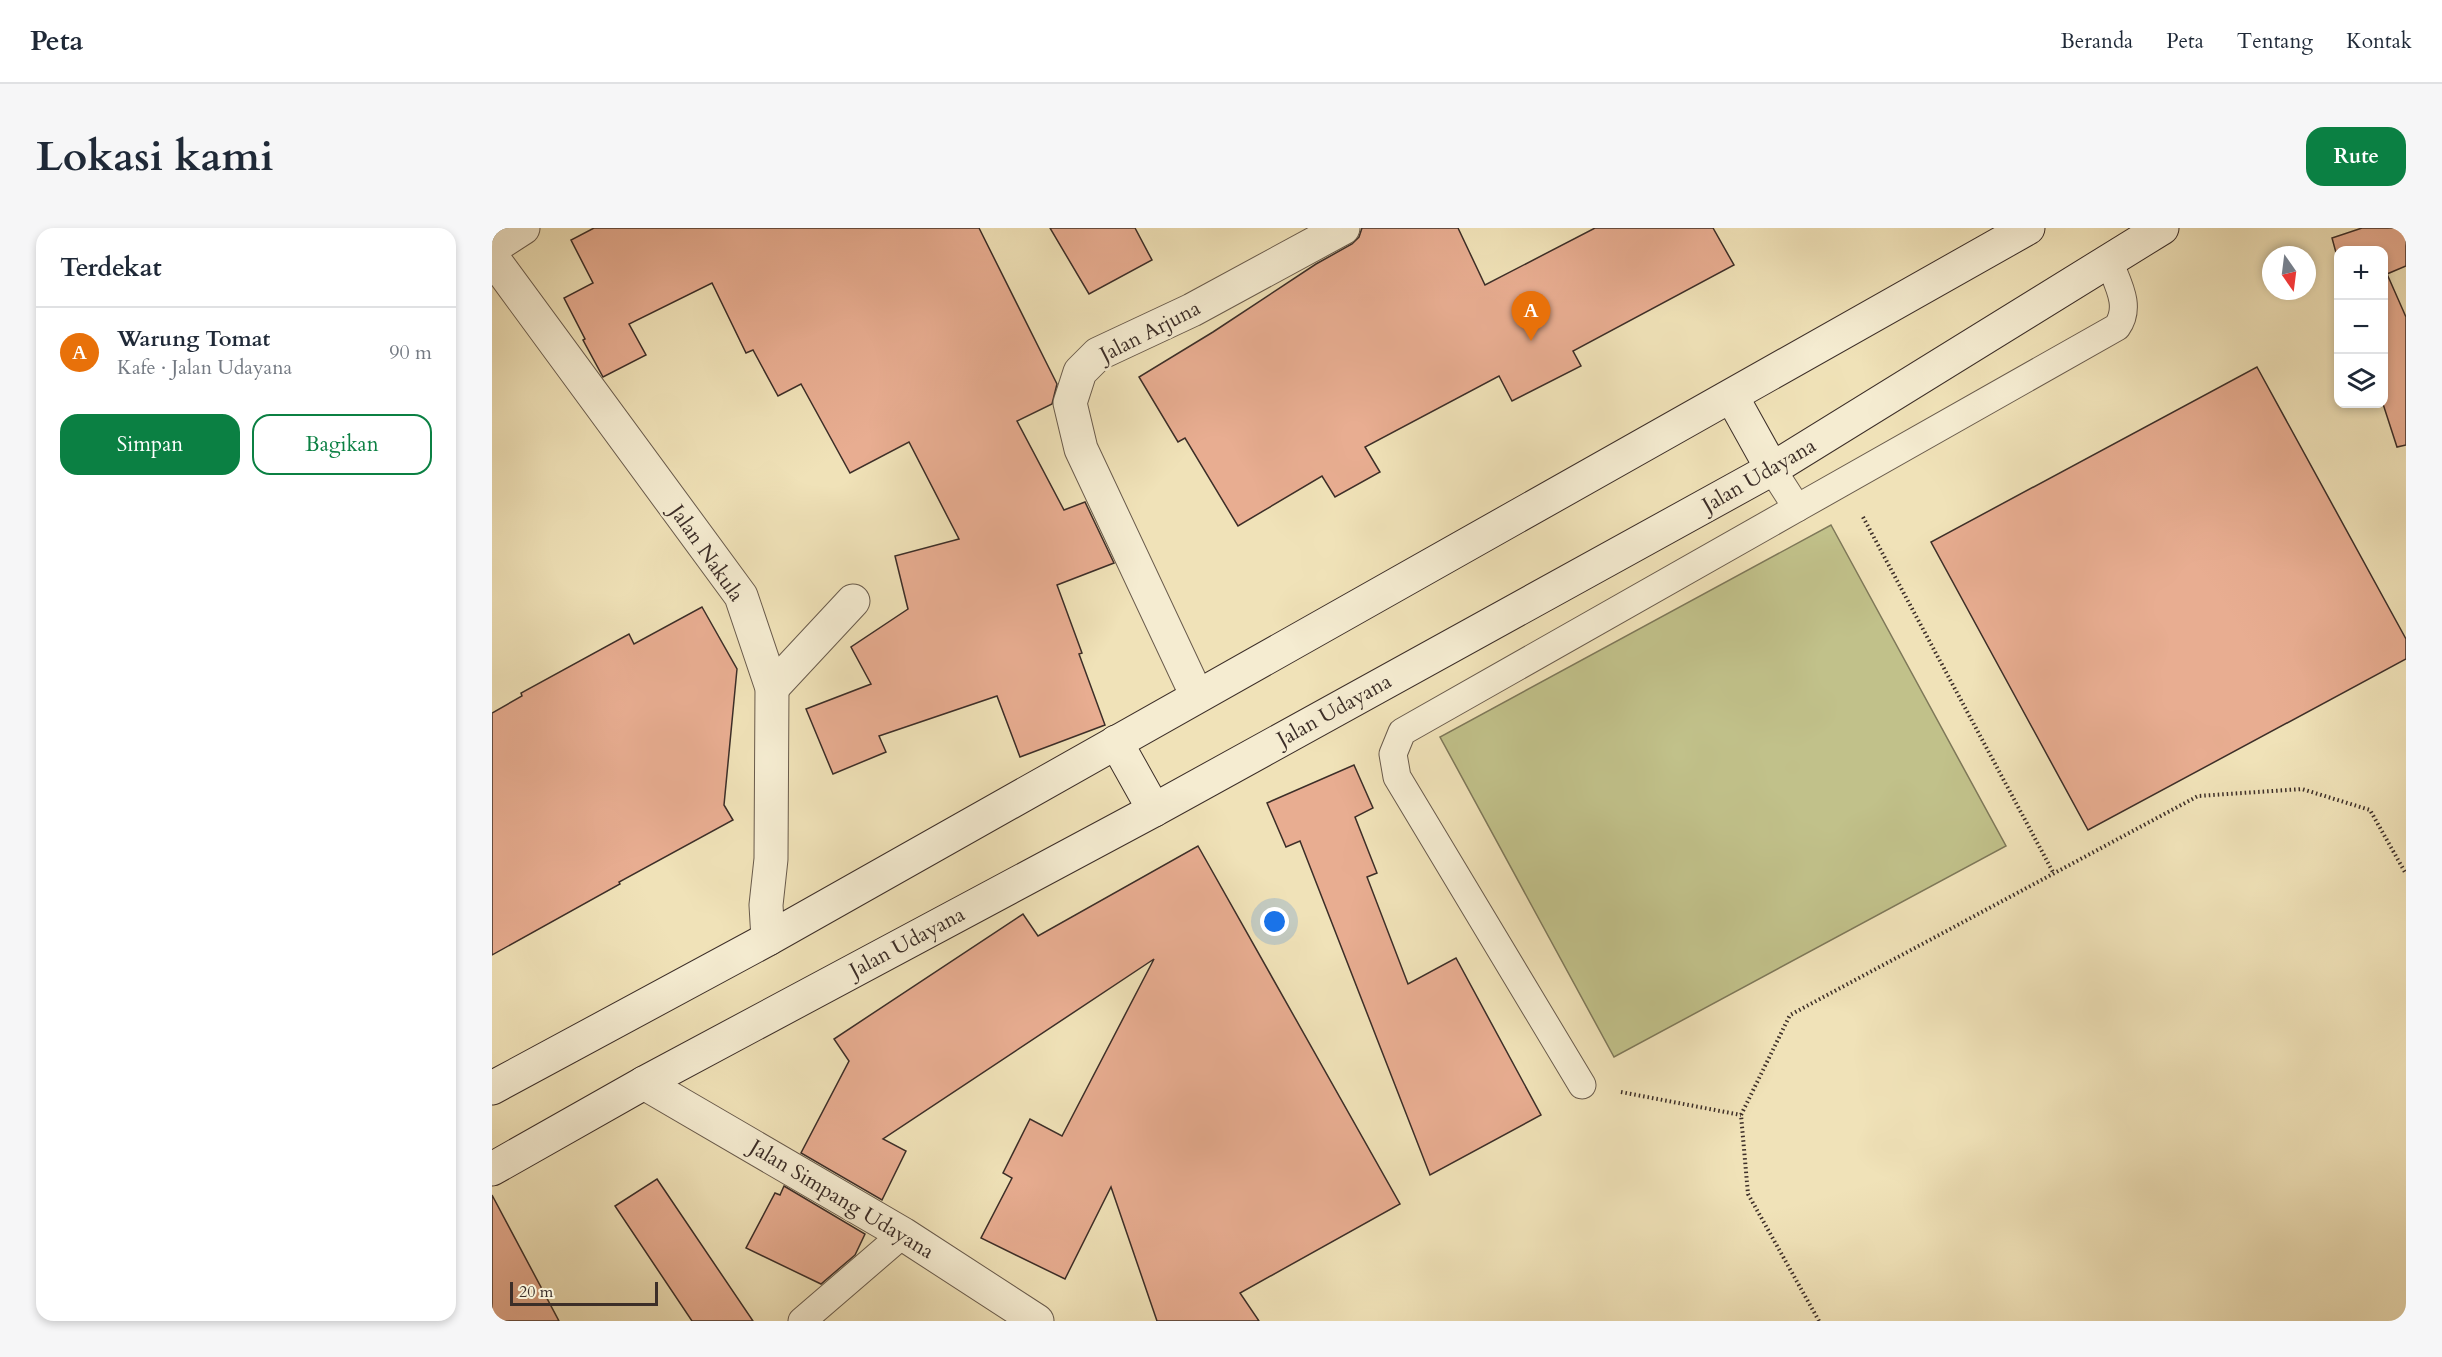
<!DOCTYPE html>
<html lang="id">
<meta charset="utf-8">
<style>
:root{--surface:#fff;--page:#f6f6f7;--text:#1f2937;--muted:#747a83;--line:#e0e1e3;--accent:#0b8043}
body{margin:0;font-family:Cardo,serif;background:var(--page);color:var(--text)}
.controls{position:absolute;right:18px;top:18px;display:grid;overflow:hidden;border-radius:12px;box-shadow:0 3px 9px #0003}
.controls button{width:54px;height:54px;display:grid;place-items:center;padding:0;border:0;border-bottom:2px solid var(--line);background:var(--surface);color:var(--text);font:30px sans-serif}
.compass{position:absolute;left:1770px;top:18px;width:54px;height:54px;border-radius:50%;background:var(--surface);box-shadow:0 3px 9px #0003;rotate:166deg}
.scale{position:absolute;left:18px;bottom:15px;width:148px;box-sizing:border-box;padding-left:6px;border:3px solid #3c2e28;border-top:0;font-size:16px;line-height:21px;white-space:nowrap;color:#3c2e28;-webkit-text-stroke:4px #f5ecd1;paint-order:stroke}
.you{position:absolute;left:783px;top:694px;width:21px;height:21px;margin:-15px;border:4px solid #fff;border-radius:50%;background:#1a73e8;box-shadow:0 0 0 9px #1a73e833}
.badge{display:grid;place-items:center;width:39px;height:39px;border-radius:50%;background:var(--accent);color:#fff;font-size:20px;font-weight:700}
.pin{position:absolute;translate:-50% -50px;filter:drop-shadow(0 2px 3px #0008)}
.pin::after{content:'';position:absolute;top:32px;width:21px;height:18px;background:inherit;clip-path:polygon(0 0,100% 0,50% 100%)}
.list{margin:0;padding:0;list-style:none}
h2{display:flex;justify-content:space-between;align-items:center;height:78px;margin:0;padding:0 24px;font-size:26px}
h2 small{font-size:20px;font-weight:400;color:var(--muted)}
.list li{display:grid;grid-template-columns:39px 1fr auto;gap:18px;align-items:center;box-sizing:border-box;height:90px;padding:0 24px;border-top:2px solid var(--line)}
.list b{display:block;font-size:22px;white-space:nowrap}
.list p{margin:0;font-size:20px;white-space:nowrap;color:var(--muted)}
.list em{font-size:20px;font-style:normal;color:var(--muted)}
.actions{display:flex;gap:12px;padding:18px 24px}
.actions a{flex:1;padding:14px 0;border:2px solid var(--accent);border-radius:18px;text-align:center;font-size:21px;color:var(--accent)}
.actions .main{background:var(--accent);color:#fff}
.icon{flex:none;width:33px;height:33px;fill:none;stroke:currentColor;stroke-width:2;stroke-linecap:round;stroke-linejoin:round}
.map{position:relative;flex:none;width:1914px;height:1093px;overflow:hidden;border-radius:18px}
header{display:flex;align-items:center;gap:36px;box-sizing:border-box;height:84px;padding:0 30px;background:var(--surface);border-bottom:2px solid var(--line)}
header strong{font-size:28px}
nav{display:flex;gap:33px;margin-inline-start:auto;font-size:21px}
.intro{display:flex;align-items:center;justify-content:space-between;box-sizing:border-box;height:144px;padding:0 36px}
h1{margin:0;font-size:42px}
.button{padding:15px 27px;border-radius:18px;background:var(--accent);color:#fff;font-size:21px;font-weight:700}
main{display:flex;gap:36px;padding:0 36px}
aside{flex:1;background:var(--surface);border-radius:18px;box-shadow:0 3px 9px #0003}
.map>svg:first-child{display:block}
</style>
<header>
<strong>Peta</strong>
<nav><a>Beranda</a><a>Peta</a><a>Tentang</a><a>Kontak</a></nav>
</header>
<div class="intro"><h1>Lokasi kami</h1><a class="button">Rute</a></div>
<main>
<aside>
<h2>Terdekat<small></small></h2>
<ul class="list">
<li><span class="badge" style="background:#e8710a">A</span><div><b>Warung Tomat</b><p>Kafe · Jalan Udayana</p></div><em>90 m</em></li>
</ul>
<div class="actions"><a class="main">Simpan</a><a>Bagikan</a></div>
</aside>
<div class="map">
<svg width="1914" height="1093" viewBox="0 0 1914 1093">
<rect width="100%" height="100%" fill="#f0e2b8"/>
<filter id="stains"><feTurbulence type="fractalNoise" baseFrequency=".00333" numOctaves="4"/><feColorMatrix values="0 0 0 0 .2 0 0 0 0 .09 0 0 0 0 .02 0 0 0 .5 -.17"/></filter>
<radialGradient id="worn" r=".72"><stop offset=".6" stop-color="#630" stop-opacity="0"/><stop offset="1" stop-color="#630" stop-opacity=".3"/></radialGradient>
<path fill="#c1c18a" stroke="#7e7859" stroke-width="1.5" d="M 1339,297 L 1514,618 L 1122,829 L 948,509 Z"/>
<g fill="#e8ad91" stroke="#3c2e28" stroke-width="1.5">
<path d="M 102,0 L 487,0 L 565,156 L 560,176 L 525,193 L 572,282 L 593,274 L 622,335 L 565,357 L 590,425 L 587,426 L 613,497 L 528,529 L 505,468 L 387,508 L 394,524 L 341,546 L 314,481 L 379,456 L 359,419 L 416,381 L 403,328 L 467,311 L 417,214 L 358,245 L 309,156 L 286,168 L 261,122 L 254,125 L 220,55 L 137,96 L 154,127 L 111,149 L 91,112 L 93,111 L 72,70 L 101,55 L 79,12 Z"/>
<path d="M 558,0 L 643,0 L 660,32 L 597,66 Z"/>
<path d="M 870,0 L 966,0 L 993,57 L 1103,0 L 1221,0 L 1242,37 L 1081,123 L 1089,138 L 1020,173 L 1007,148 L 873,219 L 888,244 L 843,269 L 830,248 L 746,298 L 693,210 L 686,214 L 647,149 L 721,104 L 824,36 L 860,16 L 867,9 Z"/>
<path d="M 1870,0 L 1914,0 L 1914,38 L 1895,46 L 1914,89 L 1914,217 L 1905,219 L 1891,176 L 1892,22 L 1846,22 L 1846,32 L 1840,10 Z"/>
<path d="M 1765,139 L 1914,411 L 1914,431 L 1596,602 L 1439,314 Z"/>
<path d="M 210,379 L 245,441 L 232,577 L 241,592 L 127,654 L 128,656 L 0,727 L 0,485 L 30,468 L 29,465 L 137,406 L 142,416 Z"/>
<path d="M 862,537 L 881,580 L 863,589 L 885,645 L 875,649 L 916,756 L 964,730 L 1049,887 L 938,947 L 808,613 L 794,619 L 775,575 Z"/>
<path d="M 706,618 L 908,976 L 748,1065 L 767,1093 L 665,1093 L 619,959 L 573,1051 L 489,1010 L 520,950 L 511,945 L 538,891 L 570,908 L 662,731 L 391,911 L 414,923 L 390,972 L 309,925 L 357,833 L 342,811 L 531,686 L 546,708 Z"/>
<path d="M 165,951 L 261,1093 L 200,1093 L 123,978 Z"/>
<path d="M 292,958 L 373,1006 L 363,1027 L 329,1056 L 254,1020 L 283,965 L 288,967 Z"/>
<path d="M 0,967 L 67,1093 L 0,1093 Z"/>
</g>
<g fill="none" stroke-linecap="round" stroke-linejoin="round">
<g stroke="#695b4c" stroke-width="29">
<g id="lane">
<path d="M 1305,280 L 1625,99 C 1640,78 1625,55 1617,33"/>
<path d="M 1090,857 L 905,549 L 901,526 L 910,504 L 1305,280 L 1280,241"/>
<path d="M 310,1093 L 411,1006"/>
</g>
</g>
<g stroke="#695b4c" stroke-width="35">
<g id="street">
<path d="M 0,20 L 31,0"/>
<path d="M 0,29 L 249,368 L 280,460 L 279,631 L 274,677 L 276,711"/>
<path d="M 280,460 L 361,373"/>
<path d="M 705,468 L 589,221 L 578,175 L 588,144 L 606,126 L 700,82 L 851,0"/>
<path d="M 152,855 L 411,1006 L 545,1093"/>
</g>
</g>
<g stroke="#3c2e28" stroke-width="35">
<g id="secondary">
<path d="M 1240,169 L 1280,241"/>
<path d="M 624,514 L 662,582"/>
<path d="M 0,860 L 276,711 L 1536,0"/>
<path d="M 0,941 L 152,855 L 662,582 L 1280,241 L 1670,0"/>
</g>
</g>
<g stroke="#3c2e28" stroke-width="4" stroke-dasharray="1.5 3" stroke-linecap="butt">
<path d="M 1371,289 L 1562,646"/>
<path d="M 1129,864 L 1249,887"/>
<path d="M 1327,1093 L 1256,966 L 1249,887 L 1298,787 L 1706,568 L 1810,561 L 1878,582 L 1914,646"/>
</g>
<use href="#lane" stroke="#f5ecd1" stroke-width="27"/>
<use href="#street" stroke="#f5ecd1" stroke-width="33"/>
<use href="#secondary" stroke="#f5ecd1" stroke-width="33"/>
</g>
<g text-anchor="middle" stroke-width="5" stroke-linejoin="round" paint-order="stroke">
<g font-size="21" fill="#3c2e28" stroke="#f5ecd1">
<text transform="translate(658 103) rotate(-27)" y="7">Jalan Arjuna</text>
<text transform="translate(1267 247) rotate(-30)" y="7">Jalan Udayana</text>
<text transform="translate(215 325) rotate(55)" y="7">Jalan Nakula</text>
<text transform="translate(842 482) rotate(-29)" y="7">Jalan Udayana</text>
<text transform="translate(415 714) rotate(-28)" y="7">Jalan Udayana</text>
<text transform="translate(350 971) rotate(31)" y="7">Jalan Simpang Udayana</text>
</g>
</g>
<rect width="100%" height="100%" filter="url(#stains)"/>
<rect width="100%" height="100%" fill="url(#worn)"/>
</svg>
<div class="controls">
<button>+</button>
<button>−</button>
<button><svg class="icon" aria-label="layers" viewBox="0 0 24 24"><path d="M12 4l9 5-9 5-9-5zM3 14l9 5 9-5"/></svg></button>
</div>
<svg class="compass" viewBox="-18 -18 36 36"><path d="M0-13l5 13h-10z" fill="#e53935"/><path d="M0 13l5-13h-10z" fill="#747a83"/></svg>
<div class="scale">20 m</div>
<div class="you"></div>
<div class="pin badge" style="left:1039px;top:113px;background:#e8710a">A</div>
</div>
</main>
